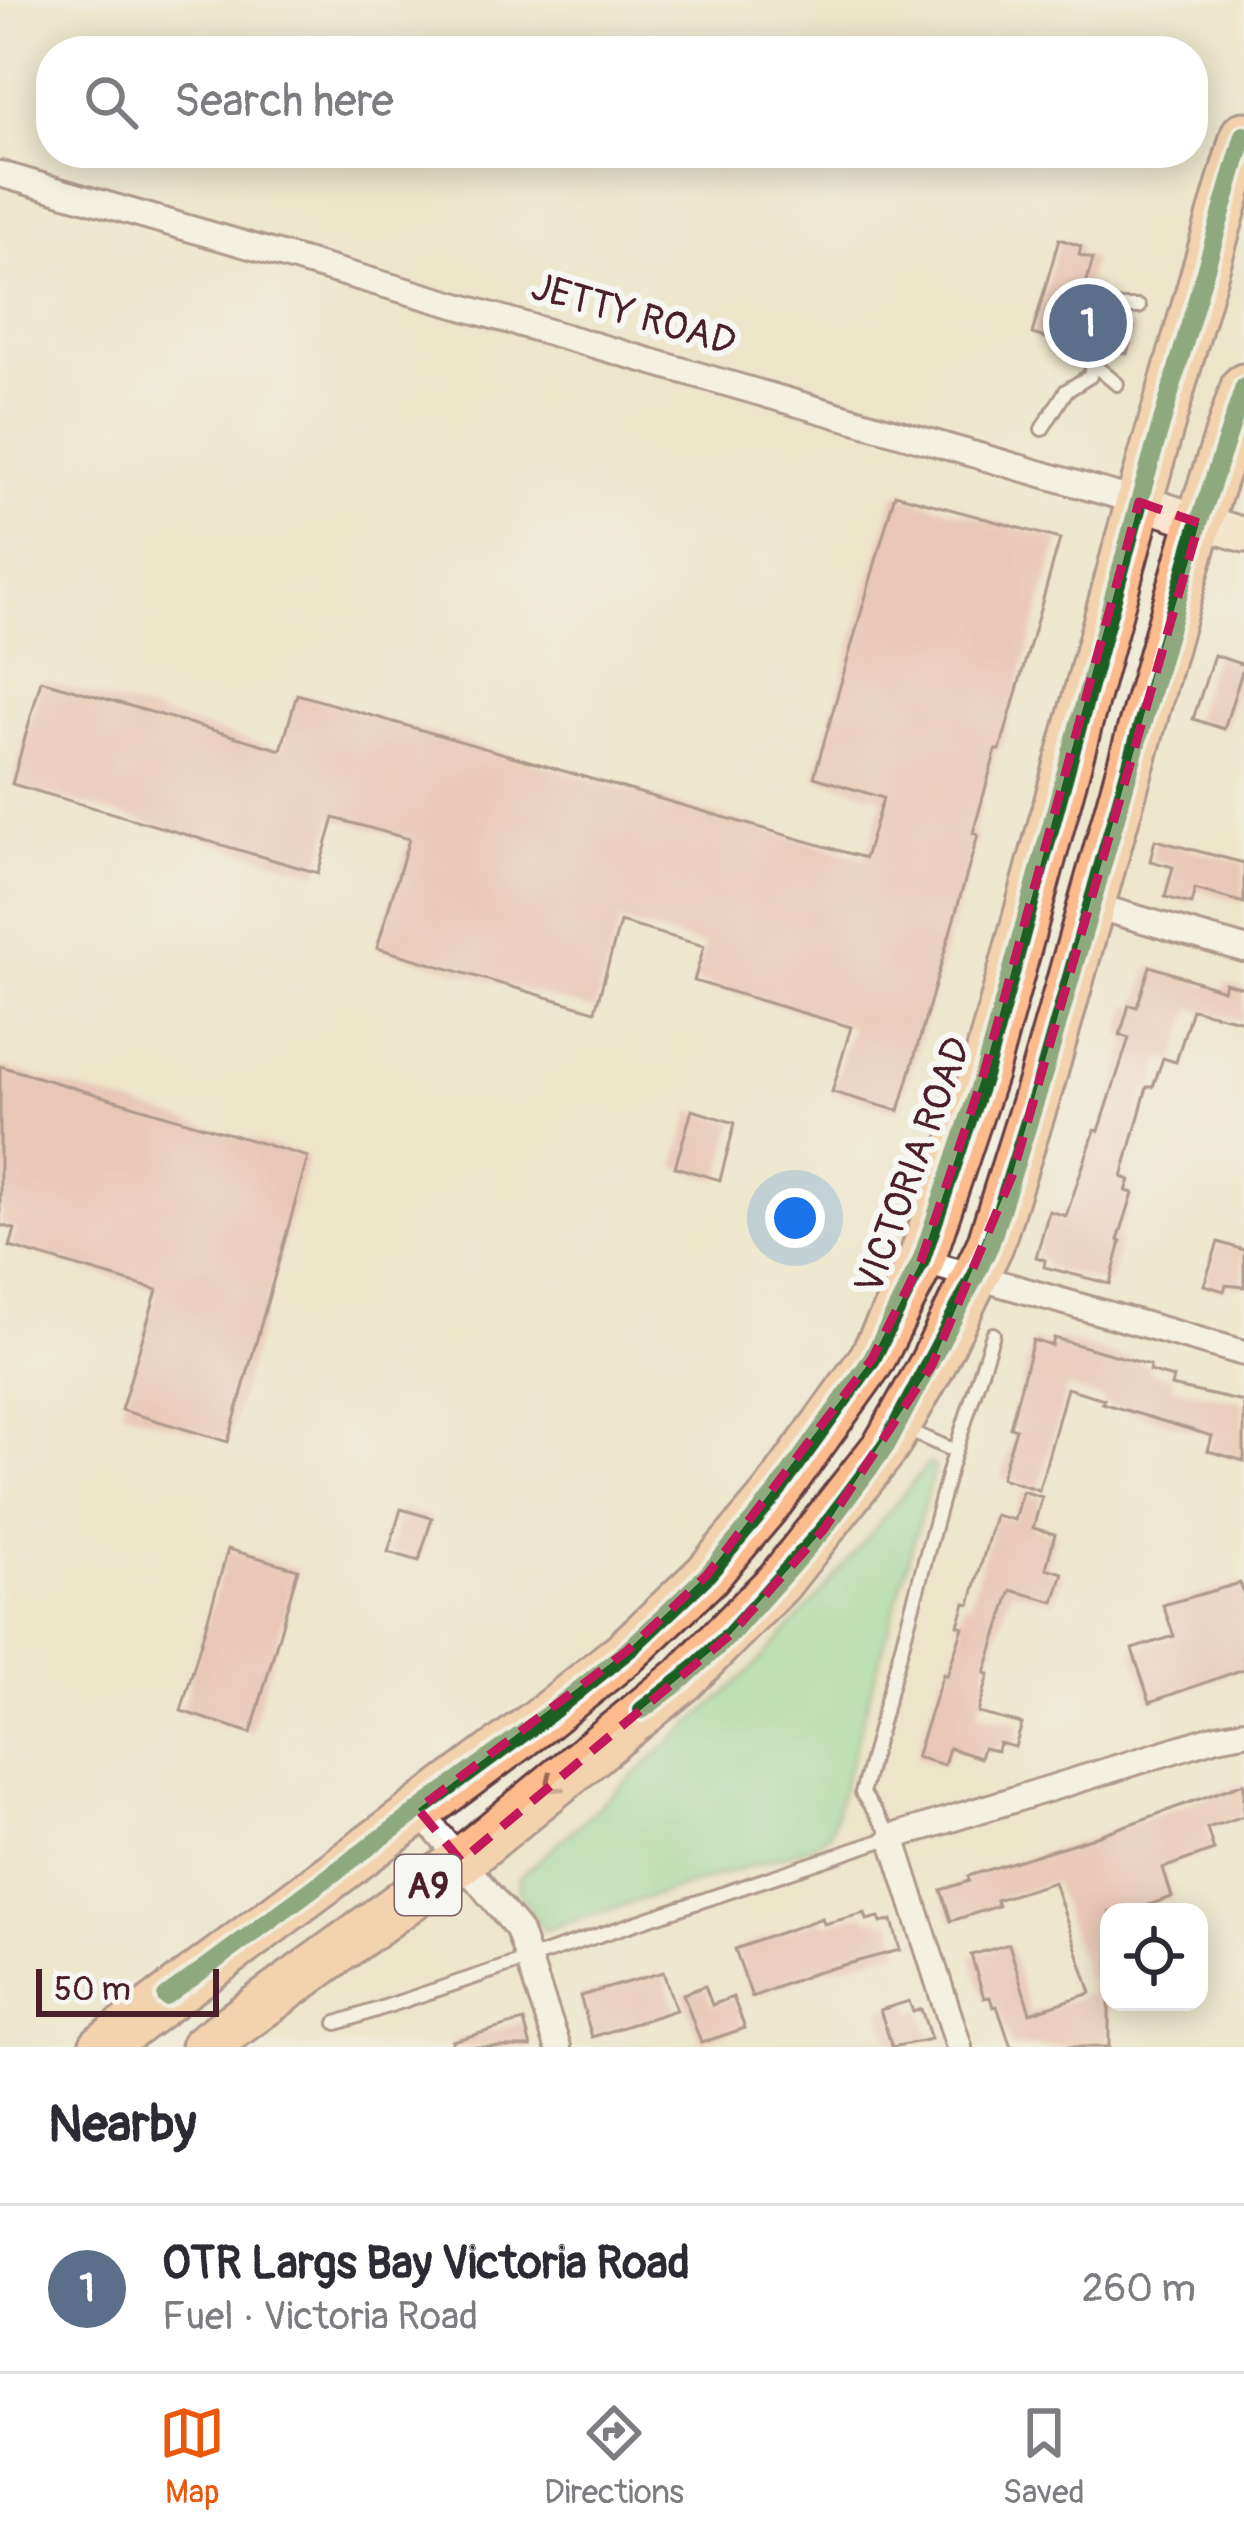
<!DOCTYPE html>
<meta charset="utf-8">
<style>
:root{--surface:#fff;--page:#f2f2f3;--text:#2b2b33;--muted:#7c7c81;--line:#e1e1e2;--accent:#ea580c}
body{margin:0;font-family:Pangolin,sans-serif;background:var(--page);color:var(--text)}
.controls{position:absolute;right:36px;bottom:36px;display:grid;overflow:hidden;border-radius:24px;box-shadow:0 6px 30px #0003}
.controls button{width:108px;height:108px;display:grid;place-items:center;padding:0;border:0;border-bottom:3px solid var(--line);background:var(--surface);color:var(--text);font:60px sans-serif}
.scale{position:absolute;left:36px;bottom:30px;width:183px;box-sizing:border-box;padding-left:12px;border:6px solid #4a1f2b;border-top:0;font-size:33px;line-height:42px;white-space:nowrap;color:#4a1f2b;-webkit-text-stroke:9px #f6f6f2;paint-order:stroke}
.you{position:absolute;left:795px;top:1218px;width:42px;height:42px;margin:-30px;border:9px solid #fff;border-radius:50%;background:#1a73e8;box-shadow:0 0 0 18px #1a73e833}
.badge{display:grid;place-items:center;width:78px;height:78px;border-radius:50%;background:var(--accent);color:#fff;font-size:39px;font-weight:700}
.pin{position:absolute;translate:-50% -50%;border:6px solid #fff;box-shadow:0 3px 12px #0006}
.list{margin:0;padding:0;list-style:none}
h2{display:flex;justify-content:space-between;align-items:center;height:156px;margin:0;padding:0 48px;font-size:51px}
h2 small{font-size:39px;font-weight:400;color:var(--muted)}
.list li{display:grid;grid-template-columns:78px 1fr auto;gap:36px;align-items:center;box-sizing:border-box;height:168px;padding:0 48px;border-top:3px solid var(--line)}
.list b{display:block;font-size:45px;white-space:nowrap}
.list p{margin:0;font-size:39px;white-space:nowrap;color:var(--muted)}
.list em{font-size:39px;font-style:normal;color:var(--muted)}
.icon{flex:none;width:66px;height:66px;fill:none;stroke:currentColor;stroke-width:2;stroke-linecap:round;stroke-linejoin:round}
.map{position:relative;flex:none;width:1244px;height:2047px;overflow:hidden}
.search{position:absolute;background:var(--surface);box-shadow:0 6px 30px #0003;left:36px;right:36px;top:36px;height:132px;display:flex;align-items:center;gap:30px;box-sizing:border-box;padding:0 42px;border-radius:48px;color:var(--muted);font-size:45px}
.sheet{height:324px;background:var(--surface)}
nav{display:flex;justify-content:space-around;align-items:center;box-sizing:border-box;height:168px;border-top:3px solid var(--line);background:var(--surface);font-size:33px;color:var(--muted)}
nav a{display:grid;justify-items:center;gap:6px}
nav .on{color:var(--accent)}
.map>svg:first-child{display:block}
</style>
<div class="map">
<svg width="1244" height="2047" viewBox="0 0 1244 2047">
<rect width="100%" height="100%" fill="#f6f6f2"/>
<filter id="ink" filterUnits="userSpaceOnUse"><feTurbulence type="fractalNoise" baseFrequency=".00833" numOctaves="2"/><feDisplacementMap in="SourceGraphic" scale="24" xChannelSelector="R" yChannelSelector="G"/><feConvolveMatrix kernelMatrix="1 2 1 2 8 2 1 2 1" color-interpolation-filters="sRGB"/></filter>
<filter id="wash" filterUnits="userSpaceOnUse"><feTurbulence type="fractalNoise" baseFrequency=".004" numOctaves="4" result="noise"/><feDisplacementMap in="SourceGraphic" scale="48" xChannelSelector="R" yChannelSelector="G"/><feGaussianBlur stdDeviation="2.7" result="paint"/><feColorMatrix in="noise" values="0 0 0 0 0 0 0 0 0 0 0 0 0 0 0 0 0 1.4 0 .05"/><feComposite in="paint" operator="in"/></filter>
<g filter="url(#wash)">
<rect width="100%" height="100%" fill="#ece5ca"/>
<path fill="#83d799" stroke="#667b62" stroke-width="3" d="M 929,1463 L 935,1467 L 830,1833 L 808,1848 L 544,1930 L 519,1893 L 518,1879 L 752,1669 L 818,1597 Z"/>
<g id="blocks">
<g fill="#e5a19d">
<path d="M 1059,239 L 1081,246 L 1079,255 L 1093,259 L 1078,313 L 1095,317 L 1088,343 L 1071,338 L 1069,345 L 1032,334 Z"/>
<path d="M 1115,323 L 1134,328 L 1127,354 L 1108,349 Z"/>
<path d="M 895,494 L 1060,539 L 1000,750 L 996,750 L 973,833 L 978,835 L 899,1111 L 832,1092 L 851,1027 L 694,981 L 704,946 L 620,922 L 595,1011 L 377,948 L 409,839 L 334,818 L 318,873 L 12,784 L 41,680 L 281,750 L 297,694 L 865,858 L 883,798 L 814,777 Z"/>
<path d="M 1214,655 L 1244,665 L 1224,729 L 1193,719 Z"/>
<path d="M 1155,840 L 1244,863 L 1244,903 L 1195,889 L 1191,904 L 1165,897 L 1173,867 L 1150,861 Z"/>
<path d="M 1150,966 L 1223,990 L 1225,983 L 1244,988 L 1244,1021 L 1192,1009 L 1176,1062 L 1163,1058 L 1153,1087 L 1147,1087 L 1122,1177 L 1130,1180 L 1126,1191 L 1133,1193 L 1118,1240 L 1121,1241 L 1110,1284 L 1044,1267 L 1045,1260 L 1036,1257 L 1049,1211 L 1066,1216 L 1095,1130 L 1099,1131 L 1129,1038 L 1120,1035 L 1129,1005 L 1137,1007 Z"/>
<path d="M 0,1066 L 308,1157 L 228,1442 L 121,1410 L 157,1290 L 10,1247 L 15,1229 L 0,1225 Z"/>
<path d="M 692,1110 L 735,1123 L 720,1180 L 675,1167 Z"/>
<path d="M 1218,1242 L 1244,1250 L 1244,1287 L 1226,1285 L 1224,1291 L 1204,1285 Z"/>
<path d="M 1054,1338 L 1150,1365 L 1149,1371 L 1173,1378 L 1171,1386 L 1244,1402 L 1244,1461 L 1208,1451 L 1212,1436 L 1102,1403 L 1104,1399 L 1067,1388 L 1039,1490 L 1001,1478 L 1016,1429 L 1010,1427 L 1033,1340 L 1052,1346 Z"/>
<path d="M 1022,1491 L 1042,1497 L 1033,1528 L 1055,1534 L 1046,1568 L 1063,1573 L 1054,1602 L 1011,1590 L 985,1673 L 989,1674 L 978,1713 L 1022,1724 L 1015,1747 L 999,1743 L 997,1751 L 983,1748 L 980,1758 L 949,1748 L 944,1765 L 916,1757 L 943,1674 L 947,1676 L 963,1627 L 958,1625 L 965,1603 L 970,1604 L 995,1515 L 1014,1520 Z"/>
<path d="M 401,1509 L 432,1518 L 419,1561 L 388,1552 Z"/>
<path d="M 228,1549 L 298,1569 L 251,1733 L 181,1711 Z"/>
<path d="M 1240,1583 L 1244,1594 L 1244,1669 L 1150,1702 L 1132,1649 L 1174,1636 L 1163,1605 Z"/>
<path d="M 1244,1783 L 1244,1816 L 1207,1828 L 1214,1850 L 1163,1868 L 1172,1897 L 1128,1912 L 1109,1912 L 1109,2047 L 1011,2047 L 997,2006 L 993,2007 L 990,1997 L 984,1998 L 971,1955 L 1009,1944 L 1030,2013 L 1091,1993 L 1054,1882 L 996,1900 L 998,1906 L 951,1921 L 941,1890 L 969,1881 L 968,1876 L 1091,1838 Z"/>
<path d="M 865,1913 L 867,1920 L 879,1917 L 881,1923 L 892,1920 L 900,1950 L 817,1972 L 752,1997 L 735,1949 L 822,1918 L 824,1924 Z"/>
<path d="M 663,1972 L 676,2010 L 592,2037 L 580,1996 Z"/>
<path d="M 705,1986 L 712,2005 L 733,1997 L 745,2028 L 701,2043 L 683,1994 Z"/>
<path d="M 909,2001 L 913,2012 L 921,2009 L 931,2039 L 892,2047 L 880,2010 Z"/>
<path d="M 524,2021 L 531,2047 L 453,2047 L 452,2041 Z"/>
</g>
</g>
</g>
<g filter="url(#ink)">
<use href="#blocks" fill-opacity="0" stroke="#623d43" stroke-width="3"/>
<g fill="none" stroke-linecap="round" stroke-linejoin="round">
<g stroke="#623d43" stroke-width="18">
<g id="lane">
<path d="M 1093,364 L 1117,384"/>
<path d="M 1042,429 L 1066,391 L 1090,376 L 1107,314 L 1114,307 L 1139,307"/>
<path d="M 907,1430 L 955,1451"/>
<path d="M 337,2023 L 892,1837 L 862,1793 L 950,1468 L 993,1334"/>
</g>
</g>
<g stroke="#623d43" stroke-width="30">
<g id="street">
<path d="M 0,174 L 1139,502"/>
<path d="M 1091,905 L 1244,949"/>
<path d="M 921,1261 L 1244,1353"/>
<path d="M 418,1809 L 518,1929 L 558,2047"/>
<path d="M 959,2047 L 892,1837 L 1217,1737 L 1244,1732"/>
</g>
</g>
<g stroke="#623d43" stroke-width="39">
<path id="secondary" d="M 1139,502 L 1244,535"/>
</g>
<g stroke="#623d43" stroke-width="51">
<g id="highway">
<path d="M 102,2047 L 545,1717 L 627,1651 L 707,1575 L 773,1497 L 872,1359 L 921,1261 L 984,1073 L 1139,502 L 1244,135"/>
<path d="M 204,2047 L 461,1861 L 683,1679 L 779,1582 L 886,1446 L 932,1365 L 990,1245 L 1042,1080 L 1199,523 L 1244,387"/>
</g>
</g>
<use href="#lane" stroke="#fff" stroke-width="12"/>
<use href="#street" stroke="#fff" stroke-width="24"/>
<use href="#secondary" stroke="#fde4d1" stroke-width="33"/>
<use href="#highway" stroke="#fbbb8c" stroke-width="45"/>
<g stroke="#f6f6f2" stroke-width="26">
<g id="cycleway">
<path d="M 642,1710 L 683,1679 L 730,1635 L 824,1529 L 886,1446 L 975,1277 L 990,1245 L 1042,1080 L 1199,523 L 1244,387"/>
<path d="M 166,1997 L 545,1717 L 627,1651 L 707,1575 L 773,1497 L 872,1359 L 921,1261 L 984,1073 L 1139,502 L 1244,135"/>
</g>
</g>
<use href="#cycleway" stroke="#1b5e20" stroke-width="18"/>
</g>
<defs><path id="oneway-chevron" d="M-2-3.5L2.5 0L-2 3.5" fill="none" stroke-width="1.6" stroke-linecap="round" stroke-linejoin="round" transform="scale(3)"/></defs>
<use stroke="#9a6557" href="#oneway-chevron" transform="translate(552 1785) rotate(140)"/>
</g>
<path d="M0 0H1244V2047H0ZM 1139,502 L 1199,523 L 1012,1176 L 932,1365 L 824,1529 L 730,1635 L 461,1861 L 418,1809 L 627,1651 L 707,1575 L 872,1359 L 921,1261 L 984,1073 Z" fill="#ece5ca" fill-opacity=".55" fill-rule="evenodd"/>
<path fill="none" stroke="#c2185b" stroke-width="9" stroke-dasharray="24 15" stroke-linejoin="round" d="M 1139,502 L 1199,523 L 1012,1176 L 932,1365 L 824,1529 L 730,1635 L 461,1861 L 418,1809 L 627,1651 L 707,1575 L 872,1359 L 921,1261 L 984,1073 Z"/>
<g text-anchor="middle" stroke-width="12" stroke-linejoin="round" paint-order="stroke">
<rect fill="#f6f6f2" stroke="#7e6067" stroke-width="3" x="395" y="1855" width="66" height="60" rx="9"/>
<g font-size="36" font-weight="bold" fill="#4a1f2b">
<text x="428" y="1898">A9</text>
</g>
<g font-size="39" fill="#4a1f2b" stroke="#f6f6f2">
<text transform="translate(634 313) rotate(16)" y="14">JETTY ROAD</text>
<text transform="translate(912 1165) rotate(-70)" y="14">VICTORIA ROAD</text>
</g>
</g>
</svg>
<div class="controls">
<button><svg class="icon" aria-label="locate" viewBox="0 0 24 24"><circle cx="12" cy="12" r="6"/><path d="M12 2v4M12 18v4M2 12h4M18 12h4"/></svg></button>
</div>
<div class="scale">50 m</div>
<div class="you"></div>
<div class="pin badge" style="left:1088px;top:323px;background:#5c6f8a">1</div>
<div class="search"><svg class="icon" aria-label="search" viewBox="0 0 24 24"><circle cx="10" cy="10" r="6"/><path d="M15 15l6 6"/></svg>Search here</div>
</div>
<section class="sheet">
<h2>Nearby<small></small></h2>
<ul class="list">
<li><span class="badge" style="background:#5c6f8a">1</span><div><b>OTR Largs Bay Victoria Road</b><p>Fuel · Victoria Road</p></div><em>260 m</em></li>
</ul>
</section>
<nav>
<a class="on"><svg class="icon" aria-label="map" viewBox="0 0 24 24"><path d="M3 6l6-2 6 2 6-2v14l-6 2-6-2-6 2zM9 4v14M15 6v14"/></svg>Map</a>
<a><svg class="icon" aria-label="directions" viewBox="0 0 24 24"><path d="M12 3l9 9-9 9-9-9zM9 14v-3h6M13 9l2 2-2 2"/></svg>Directions</a>
<a><svg class="icon" aria-label="saved" viewBox="0 0 24 24"><path d="M7 4h10v16l-5-4-5 4z"/></svg>Saved</a>
</nav>
